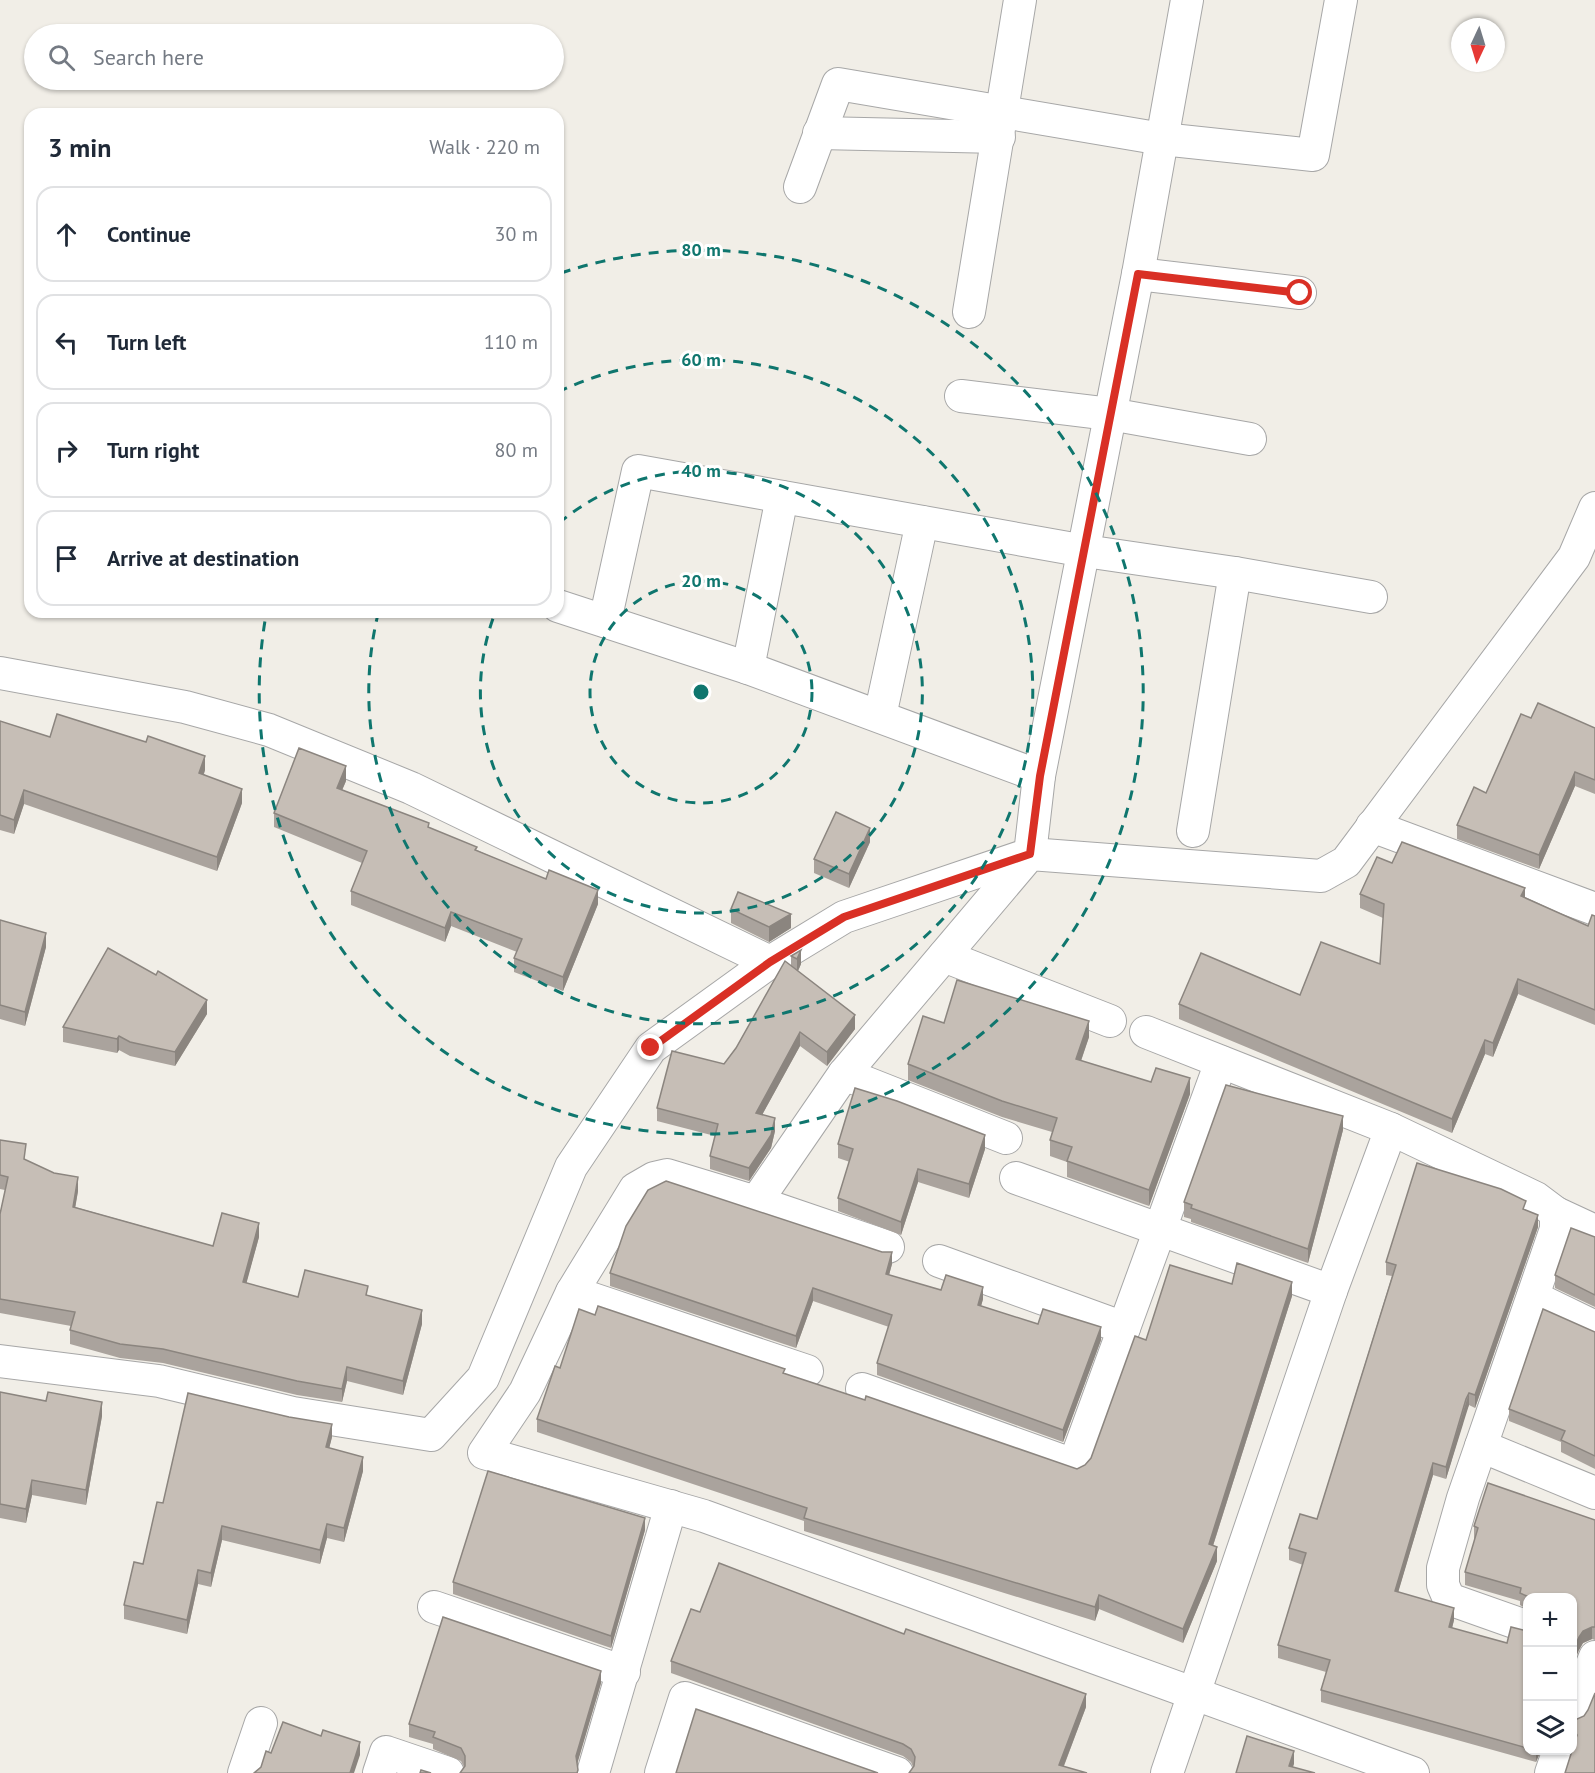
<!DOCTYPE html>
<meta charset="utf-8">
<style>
:root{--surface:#fff;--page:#f2f2f3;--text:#1f2937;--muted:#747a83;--line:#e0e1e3}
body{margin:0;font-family:"PT Sans",sans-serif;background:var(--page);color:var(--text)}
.controls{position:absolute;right:18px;bottom:18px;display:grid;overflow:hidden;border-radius:12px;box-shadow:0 2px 4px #0004}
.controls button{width:54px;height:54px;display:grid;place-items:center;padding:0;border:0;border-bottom:2px solid var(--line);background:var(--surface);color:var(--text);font:30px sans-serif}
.compass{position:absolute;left:1451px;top:18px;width:54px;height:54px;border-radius:50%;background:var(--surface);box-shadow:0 2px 4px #0004;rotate:184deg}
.stop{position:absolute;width:18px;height:18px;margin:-14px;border:4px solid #d93025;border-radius:50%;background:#fff}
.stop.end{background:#d93025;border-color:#fff;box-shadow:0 2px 6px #0008}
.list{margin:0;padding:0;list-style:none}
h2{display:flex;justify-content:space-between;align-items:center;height:78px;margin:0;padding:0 24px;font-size:26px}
h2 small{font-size:20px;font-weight:400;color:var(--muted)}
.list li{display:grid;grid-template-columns:39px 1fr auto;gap:18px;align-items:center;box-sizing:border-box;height:96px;margin:0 12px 12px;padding:0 12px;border:2px solid var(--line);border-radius:18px}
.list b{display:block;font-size:22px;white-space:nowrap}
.list em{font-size:20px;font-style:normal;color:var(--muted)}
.icon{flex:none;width:33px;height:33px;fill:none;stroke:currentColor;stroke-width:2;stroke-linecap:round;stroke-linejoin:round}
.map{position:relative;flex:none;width:1595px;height:1773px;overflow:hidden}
.search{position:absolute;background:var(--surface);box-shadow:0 2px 4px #0004;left:24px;top:24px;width:540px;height:66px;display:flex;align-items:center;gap:15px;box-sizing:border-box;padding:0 21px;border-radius:33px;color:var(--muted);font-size:22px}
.panel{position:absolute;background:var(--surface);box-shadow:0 2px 4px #0004;left:24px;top:108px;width:540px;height:510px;border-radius:18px}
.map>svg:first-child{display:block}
</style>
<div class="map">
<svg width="1595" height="1773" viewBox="0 0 1595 1773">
<rect width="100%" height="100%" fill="#f1eee7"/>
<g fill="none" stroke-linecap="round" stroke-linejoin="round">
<g stroke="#a7a7a7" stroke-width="34">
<g id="minor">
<path d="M 819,133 L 999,137"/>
<path d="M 800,187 L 838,84 L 1162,139 L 1313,155 L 1341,0"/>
<path d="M 1138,274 L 1300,293"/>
<path d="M 969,312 L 1020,0"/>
<path d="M 961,396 L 1110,414 L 1250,439"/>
<path d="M 558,606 L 748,668 L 1039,776"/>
<path d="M 605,621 L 638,471 L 1085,551 L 1235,573 L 1371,597"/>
<path d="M 748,668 L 782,497"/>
<path d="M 0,673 L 185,707 L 269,730 L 411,788 L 770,962"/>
<path d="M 880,716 L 922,522"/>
<path d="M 1372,826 L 1595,909"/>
<path d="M 1193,831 L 1235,573"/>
<path d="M 944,956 L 1110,1021"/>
<path d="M 1146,1032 L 1391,1129 L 1536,1198 L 1556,1213 L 1556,1229 L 1463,1498 L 1443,1568 L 1443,1585 L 1449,1599 L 1528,1627"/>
<path d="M 844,1074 L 1006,1138"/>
<path d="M 1016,1178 L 1331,1291"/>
<path d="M 756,1202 L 888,1247"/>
<path d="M 1556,1213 L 1595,1231"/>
<path d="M 939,1261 L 1124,1328"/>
<path d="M 572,1292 L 807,1371"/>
<path d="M 1533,1297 L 1595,1327"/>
<path d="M 0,1361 L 159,1381 L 293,1413 L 431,1435 L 483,1378 L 571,1167 L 651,1048 L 770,962 L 844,917 L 1030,854 L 1039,776 L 1138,274 L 1187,0"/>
<path d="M 862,1389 L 1074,1465 L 1221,1062"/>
<path d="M 1481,1446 L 1595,1493"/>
<path d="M 434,1607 L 624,1672"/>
<path d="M 1572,1715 L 1595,1657"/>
<path d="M 244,1773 L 261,1723"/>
<path d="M 379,1773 L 386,1752 L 448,1773"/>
<path d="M 593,1773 L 671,1506"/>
<path d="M 661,1773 L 685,1698 L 897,1773"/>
<path d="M 1167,1773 L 1331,1291 L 1391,1129"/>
<path d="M 1413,1773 L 704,1516 L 484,1453 L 525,1392 L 572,1292 L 635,1189 L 654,1178 L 667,1175 L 756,1202 L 844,1074 L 1030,854 L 1321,876 L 1346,862 L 1574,557 L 1595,508"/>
<path d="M 1551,1773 L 1559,1750"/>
</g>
</g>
<use href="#minor" stroke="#fff" stroke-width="32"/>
</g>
<g fill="#aaa39d">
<path d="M 1531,718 L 1595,728 L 1595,794 L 1575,786 L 1539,869 L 1457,839 L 1457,825 L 1486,793 Z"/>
<path d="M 0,721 L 50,737 L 205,770 L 204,774 L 242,803 L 217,871 L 24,804 L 14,834 L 0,830 Z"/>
<path d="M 346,781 L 342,790 L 598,904 L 563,991 L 514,972 L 514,958 L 517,952 L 451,926 L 445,942 L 351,905 L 351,891 L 362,863 L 274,827 L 274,813 Z"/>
<path d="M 870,842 L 849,888 L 814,873 L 814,859 Z"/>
<path d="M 1392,863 L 1525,897 L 1588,926 L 1595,916 L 1595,1025 L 1518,994 L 1493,1057 L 1485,1054 L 1452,1133 L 1179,1019 L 1179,1004 L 1300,995 L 1380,964 L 1383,918 L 1360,908 L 1360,894 Z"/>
<path d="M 731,909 L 791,928 L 769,942 L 731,923 Z"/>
<path d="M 0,920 L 46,947 L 25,1026 L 0,1019 Z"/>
<path d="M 801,950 L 801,964 L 798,971 L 855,1029 L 827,1066 L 800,1046 L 762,1115 L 775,1131 L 771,1148 L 749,1181 L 710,1169 L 710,1156 L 715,1136 L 657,1121 L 657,1108 L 724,1064 L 736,1048 L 791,966 L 791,956 Z"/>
<path d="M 207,1014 L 175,1066 L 130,1056 L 119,1050 L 117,1053 L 63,1042 L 63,1027 Z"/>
<path d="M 944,1023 L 1089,1037 L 1081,1061 L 1190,1094 L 1149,1206 L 1067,1177 L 1067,1162 L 1050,1156 L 1050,1140 L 1052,1132 L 1002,1117 L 908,1080 L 908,1064 Z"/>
<path d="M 1343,1130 L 1308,1263 L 1191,1222 L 1191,1219 L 1184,1217 L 1184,1202 Z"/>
<path d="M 0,1140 L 26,1160 L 78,1191 L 75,1207 L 213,1246 L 259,1237 L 246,1283 L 298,1297 L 368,1295 L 422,1324 L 403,1395 L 347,1381 L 342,1402 L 297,1395 L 163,1363 L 120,1358 L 70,1344 L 70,1330 L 71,1326 L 0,1313 L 0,1214 L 5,1190 L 0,1189 Z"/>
<path d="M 838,1144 L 985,1149 L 969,1198 L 918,1182 L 901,1235 L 838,1211 L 838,1198 L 850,1162 L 838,1158 Z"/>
<path d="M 1526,1210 L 1538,1227 L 1475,1408 L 1469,1405 L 1466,1412 L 1446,1479 L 1433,1475 L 1398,1592 L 1454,1620 L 1452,1628 L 1507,1643 L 1527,1631 L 1527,1750 L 1541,1750 L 1536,1762 L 1321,1702 L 1321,1690 L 1326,1672 L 1278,1658 L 1278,1645 L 1303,1565 L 1289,1560 L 1289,1548 L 1317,1519 L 1392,1276 L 1386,1275 L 1386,1262 Z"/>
<path d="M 1595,1237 L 1595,1307 L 1555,1288 L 1555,1275 Z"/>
<path d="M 892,1264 L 889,1275 L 941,1290 L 983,1299 L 981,1306 L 1038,1324 L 1101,1340 L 1063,1442 L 877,1375 L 877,1363 L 889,1327 L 813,1301 L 796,1348 L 610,1286 L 610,1273 Z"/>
<path d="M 1232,1284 L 1292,1296 L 1213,1546 L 1217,1561 L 1183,1643 L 1099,1609 L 1095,1621 L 804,1531 L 804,1521 L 537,1432 L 537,1419 L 560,1368 L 595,1315 L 785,1374 L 1077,1469 L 1085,1465 L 1091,1458 L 1146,1340 Z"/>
<path d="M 1595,1332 L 1595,1469 L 1561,1452 L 1561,1442 L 1509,1421 L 1509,1409 Z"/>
<path d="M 0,1392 L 102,1416 L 86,1505 L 32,1495 L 26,1523 L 0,1518 Z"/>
<path d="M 332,1437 L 329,1448 L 363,1471 L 344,1542 L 327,1538 L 320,1564 L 222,1540 L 211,1587 L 198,1584 L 187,1634 L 124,1619 L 124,1605 L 143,1564 L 163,1503 Z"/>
<path d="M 1595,1520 L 1595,1640 L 1592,1639 L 1583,1643 L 1579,1650 L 1572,1598 L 1527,1598 L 1527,1609 L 1520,1605 L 1520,1601 L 1465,1585 L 1465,1572 L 1475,1539 L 1474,1539 L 1474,1526 Z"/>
<path d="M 645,1530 L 611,1648 L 453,1594 L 453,1582 Z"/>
<path d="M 700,1612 L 1086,1707 L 1064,1766 L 913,1767 L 911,1762 L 903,1756 L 671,1673 L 671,1661 Z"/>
<path d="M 601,1683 L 577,1763 L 578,1773 L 464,1767 L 461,1761 L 433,1749 L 433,1744 L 409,1737 L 409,1724 Z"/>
<path d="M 1584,1716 L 1574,1742 L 1572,1738 L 1572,1720 L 1575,1720 Z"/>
</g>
<g fill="#8b857f">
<path d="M 205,756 L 205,770 L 199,787 L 199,773 Z"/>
<path d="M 346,766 L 346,781 L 337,802 L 337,788 Z"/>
<path d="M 1575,772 L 1575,786 L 1539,869 L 1539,855 Z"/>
<path d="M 242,789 L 242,803 L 217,871 L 217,857 Z"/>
<path d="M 24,790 L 24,804 L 14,834 L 14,820 Z"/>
<path d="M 870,828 L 870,842 L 849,888 L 849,874 Z"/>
<path d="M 1525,888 L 1525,902 L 1521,896 Z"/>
<path d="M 598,890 L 598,904 L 563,991 L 563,977 Z"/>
<path d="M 451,912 L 451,926 L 445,942 L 445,928 Z"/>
<path d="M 791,914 L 791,928 L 769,942 L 769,927 Z"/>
<path d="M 46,933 L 46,947 L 25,1026 L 25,1012 Z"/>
<path d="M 801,950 L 801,964 L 797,973 L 797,959 Z"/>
<path d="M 1518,979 L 1518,994 L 1493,1057 L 1493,1043 Z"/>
<path d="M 207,1000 L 207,1014 L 175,1066 L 175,1052 Z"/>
<path d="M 855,1015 L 855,1029 L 827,1066 L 827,1052 Z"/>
<path d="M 1089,1021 L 1089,1037 L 1076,1075 L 1076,1059 Z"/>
<path d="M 800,1032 L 800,1046 L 756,1126 L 756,1113 Z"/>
<path d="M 119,1036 L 119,1050 L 117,1053 L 117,1039 Z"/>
<path d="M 1485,1040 L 1485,1054 L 1452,1133 L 1452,1119 Z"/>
<path d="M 1190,1078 L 1190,1094 L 1149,1206 L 1149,1190 Z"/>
<path d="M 1343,1116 L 1343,1130 L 1308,1263 L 1308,1249 Z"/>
<path d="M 775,1118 L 775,1131 L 771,1148 L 749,1181 L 749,1168 Z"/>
<path d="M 985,1135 L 985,1149 L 969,1198 L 969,1184 Z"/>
<path d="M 918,1169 L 918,1182 L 901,1235 L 901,1222 Z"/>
<path d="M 78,1177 L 78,1191 L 73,1221 L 73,1207 Z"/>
<path d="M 1538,1215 L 1538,1227 L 1475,1408 L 1475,1395 Z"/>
<path d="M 259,1223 L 259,1237 L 243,1296 L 243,1282 Z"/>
<path d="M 892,1252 L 892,1264 L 886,1286 L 886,1274 Z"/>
<path d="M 1292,1282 L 1292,1296 L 1209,1558 L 1209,1544 Z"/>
<path d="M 983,1287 L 983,1299 L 978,1317 L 978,1305 Z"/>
<path d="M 813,1288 L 813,1301 L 796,1348 L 796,1336 Z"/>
<path d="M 422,1310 L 422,1324 L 403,1395 L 403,1381 Z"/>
<path d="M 1101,1327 L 1101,1340 L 1063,1442 L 1063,1430 Z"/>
<path d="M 347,1367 L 347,1381 L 342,1402 L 342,1389 Z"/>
<path d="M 1469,1393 L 1469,1405 L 1446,1479 L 1446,1467 Z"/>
<path d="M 102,1402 L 102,1416 L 86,1505 L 86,1490 Z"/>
<path d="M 332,1424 L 332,1437 L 326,1461 L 326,1447 Z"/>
<path d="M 363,1457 L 363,1471 L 344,1542 L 344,1528 Z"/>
<path d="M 1433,1463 L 1433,1475 L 1395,1603 L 1395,1591 Z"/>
<path d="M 32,1480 L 32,1495 L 26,1523 L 26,1509 Z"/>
<path d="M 645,1518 L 645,1530 L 611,1648 L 611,1636 Z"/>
<path d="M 327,1524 L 327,1538 L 320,1564 L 320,1550 Z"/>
<path d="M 222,1526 L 222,1540 L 211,1587 L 211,1573 Z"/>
<path d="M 1217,1547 L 1217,1561 L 1183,1643 L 1183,1629 Z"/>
<path d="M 198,1570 L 198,1584 L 187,1634 L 187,1620 Z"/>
<path d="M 1099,1595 L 1099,1609 L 1095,1621 L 1095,1607 Z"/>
<path d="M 1454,1608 L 1454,1620 L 1449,1640 L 1449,1627 Z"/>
<path d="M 1592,1627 L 1592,1639 L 1583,1643 L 1579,1650 L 1572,1667 L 1572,1654 L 1579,1637 L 1583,1631 Z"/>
<path d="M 601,1671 L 601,1683 L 576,1768 L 576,1756 Z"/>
<path d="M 1086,1694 L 1086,1707 L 1061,1773 L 1059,1765 Z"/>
<path d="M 360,1742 L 360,1755 L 354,1773 L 350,1773 Z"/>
<path d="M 1536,1750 L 1541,1750 L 1536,1762 Z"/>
<path d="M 1294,1751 L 1294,1764 L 1291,1773 L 1289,1766 Z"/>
</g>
<g fill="#c6beb6" stroke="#8b857f" stroke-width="1.5">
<path d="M 1538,703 L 1595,728 L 1595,780 L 1575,772 L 1539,855 L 1457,825 L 1474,787 L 1486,793 L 1521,714 L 1531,718 Z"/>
<path d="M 57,714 L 146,742 L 148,736 L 205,756 L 199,773 L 242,789 L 217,857 L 24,790 L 14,820 L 0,815 L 0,721 L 50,737 Z"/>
<path d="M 299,748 L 346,766 L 337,788 L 429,823 L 428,827 L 477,847 L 475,850 L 546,879 L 549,870 L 598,890 L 563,977 L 514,958 L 522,939 L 451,912 L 445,928 L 351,891 L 367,851 L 274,813 Z"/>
<path d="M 836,812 L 870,828 L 849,874 L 814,859 Z"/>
<path d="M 1402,842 L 1525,888 L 1521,896 L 1588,926 L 1592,915 L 1595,916 L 1595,1010 L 1518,979 L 1493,1043 L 1485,1040 L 1452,1119 L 1179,1004 L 1201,953 L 1300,995 L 1321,942 L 1380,964 L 1384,904 L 1360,894 L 1377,857 L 1392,863 Z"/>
<path d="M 738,892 L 791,914 L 769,927 L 731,909 Z"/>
<path d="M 0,920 L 46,933 L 25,1012 L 0,1005 Z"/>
<path d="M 108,948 L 156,975 L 158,971 L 207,1000 L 175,1052 L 130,1042 L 119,1036 L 117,1039 L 63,1027 Z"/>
<path d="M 801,950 L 797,959 L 791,956 Z"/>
<path d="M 785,961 L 855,1015 L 827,1052 L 800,1032 L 756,1113 L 775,1118 L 771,1135 L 749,1168 L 710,1156 L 718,1124 L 657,1108 L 672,1051 L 724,1064 L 736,1048 Z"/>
<path d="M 957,980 L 1089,1021 L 1076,1059 L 1151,1082 L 1156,1068 L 1190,1078 L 1149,1190 L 1067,1161 L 1072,1147 L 1050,1140 L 1057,1118 L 1002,1101 L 908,1064 L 923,1016 L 944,1023 Z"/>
<path d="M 1226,1085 L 1343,1116 L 1308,1249 L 1191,1208 L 1192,1205 L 1184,1202 Z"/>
<path d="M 855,1088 L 897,1101 L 985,1135 L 969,1184 L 918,1169 L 901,1222 L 838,1198 L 853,1149 L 838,1144 Z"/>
<path d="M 0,1140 L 26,1144 L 24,1159 L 54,1173 L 78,1177 L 73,1207 L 213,1246 L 222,1213 L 259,1223 L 243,1282 L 298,1297 L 305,1270 L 368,1286 L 366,1295 L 422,1310 L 403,1381 L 347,1367 L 342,1389 L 297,1381 L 163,1349 L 120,1344 L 70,1330 L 75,1312 L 0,1299 L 0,1214 L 8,1177 L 0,1175 Z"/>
<path d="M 1417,1163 L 1501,1189 L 1526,1201 L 1523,1209 L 1538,1215 L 1475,1395 L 1469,1393 L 1466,1399 L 1446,1467 L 1433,1463 L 1395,1591 L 1454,1608 L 1449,1627 L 1507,1643 L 1511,1627 L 1527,1631 L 1527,1748 L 1321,1690 L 1330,1660 L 1278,1645 L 1306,1553 L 1289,1548 L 1300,1514 L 1317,1519 L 1396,1265 L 1386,1262 Z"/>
<path d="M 666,1181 L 882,1252 L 892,1252 L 886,1274 L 941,1290 L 946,1275 L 983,1287 L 978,1305 L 1038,1324 L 1043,1309 L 1101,1327 L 1063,1430 L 877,1363 L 892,1315 L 813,1288 L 796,1336 L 610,1273 L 626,1226 L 648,1190 Z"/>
<path d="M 1571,1228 L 1595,1237 L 1595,1295 L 1555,1275 Z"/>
<path d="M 1237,1263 L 1292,1282 L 1209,1544 L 1217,1547 L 1183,1629 L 1099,1595 L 1095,1607 L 804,1518 L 807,1508 L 537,1419 L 555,1366 L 560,1368 L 579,1309 L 595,1315 L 598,1306 L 785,1369 L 783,1373 L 865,1400 L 866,1396 L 1077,1469 L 1085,1465 L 1091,1458 L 1135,1336 L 1146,1340 L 1170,1265 L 1232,1284 Z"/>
<path d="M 1543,1309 L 1595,1332 L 1595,1456 L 1561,1440 L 1565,1431 L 1509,1409 Z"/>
<path d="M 0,1392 L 46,1401 L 48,1392 L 102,1402 L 86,1490 L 32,1480 L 26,1509 L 0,1504 Z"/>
<path d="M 188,1393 L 289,1417 L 332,1424 L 326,1447 L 363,1457 L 344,1528 L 327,1524 L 320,1550 L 222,1526 L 211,1573 L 198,1570 L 187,1620 L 124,1605 L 134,1562 L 143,1564 L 157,1502 L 163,1503 Z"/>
<path d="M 488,1471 L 645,1518 L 611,1636 L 453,1582 Z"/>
<path d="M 1488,1483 L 1595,1520 L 1595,1627 L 1592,1627 L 1583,1631 L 1579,1637 L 1572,1654 L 1572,1598 L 1531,1598 L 1520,1593 L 1521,1588 L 1465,1572 L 1478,1528 L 1474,1526 Z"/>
<path d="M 719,1563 L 904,1634 L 906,1629 L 1086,1694 L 1059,1765 L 1087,1773 L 909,1773 L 914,1766 L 915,1757 L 911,1749 L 903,1744 L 671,1661 L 691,1609 L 700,1612 Z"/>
<path d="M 443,1617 L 601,1671 L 576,1756 L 578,1770 L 577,1773 L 460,1773 L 465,1766 L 465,1756 L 461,1748 L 433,1737 L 435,1732 L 409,1724 Z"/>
<path d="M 1595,1693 L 1595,1773 L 1565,1773 L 1577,1735 L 1572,1726 L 1572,1720 L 1575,1720 L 1584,1716 L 1588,1710 Z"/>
<path d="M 696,1709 L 878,1773 L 676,1773 Z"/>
<path d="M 283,1722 L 321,1736 L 323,1730 L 360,1742 L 350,1773 L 254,1773 L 261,1767 L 266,1751 L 271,1753 Z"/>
<path d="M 1247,1736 L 1294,1751 L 1289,1766 L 1315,1773 L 1236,1773 Z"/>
<path d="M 421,1770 L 431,1773 L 420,1773 Z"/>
</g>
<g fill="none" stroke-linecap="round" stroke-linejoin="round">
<path stroke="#d93025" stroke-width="8" d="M 651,1048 L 770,962 L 844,917 L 1030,854 L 1040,776 L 1138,274 L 1300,293"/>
</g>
<g fill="none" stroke="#0f766e" stroke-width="3" stroke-dasharray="10 8">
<circle cx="701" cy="692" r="111"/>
<path d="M559 523A221 221 0 1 1 495 613"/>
<path d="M558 392A332 332 0 1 1 378 614"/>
<path d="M561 273A442 442 0 1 1 266 615"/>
</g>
<circle cx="701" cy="692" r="9" fill="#0f766e" stroke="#fff" stroke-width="3"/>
<g font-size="18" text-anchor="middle" font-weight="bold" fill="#0f766e" stroke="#fff" stroke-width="6" stroke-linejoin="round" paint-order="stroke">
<text x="701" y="256">80 m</text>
<text x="701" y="366">60 m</text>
<text x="701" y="477">40 m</text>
<text x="701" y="587">20 m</text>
</g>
</svg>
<div class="controls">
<button>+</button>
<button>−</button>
<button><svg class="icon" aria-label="layers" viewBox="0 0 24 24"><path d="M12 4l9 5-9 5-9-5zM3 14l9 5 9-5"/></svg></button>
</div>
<svg class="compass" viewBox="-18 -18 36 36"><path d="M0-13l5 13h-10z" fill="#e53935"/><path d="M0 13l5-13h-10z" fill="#747a83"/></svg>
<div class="stop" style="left:1300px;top:293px"></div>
<div class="stop end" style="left:651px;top:1048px"></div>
<div class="search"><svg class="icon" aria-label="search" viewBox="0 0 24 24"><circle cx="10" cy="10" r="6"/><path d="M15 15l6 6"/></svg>Search here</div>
<section class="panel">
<h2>3 min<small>Walk · 220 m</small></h2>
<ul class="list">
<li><svg class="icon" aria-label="ahead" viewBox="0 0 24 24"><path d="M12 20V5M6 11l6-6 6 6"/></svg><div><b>Continue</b></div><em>30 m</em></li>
<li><svg class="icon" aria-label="left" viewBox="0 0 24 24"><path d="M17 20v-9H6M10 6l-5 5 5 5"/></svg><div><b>Turn left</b></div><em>110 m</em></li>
<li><svg class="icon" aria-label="right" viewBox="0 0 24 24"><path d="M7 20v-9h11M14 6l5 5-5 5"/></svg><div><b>Turn right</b></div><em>80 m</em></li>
<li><svg class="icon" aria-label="arrive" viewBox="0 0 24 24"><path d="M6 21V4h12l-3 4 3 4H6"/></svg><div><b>Arrive at destination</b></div></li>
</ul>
</section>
</div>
